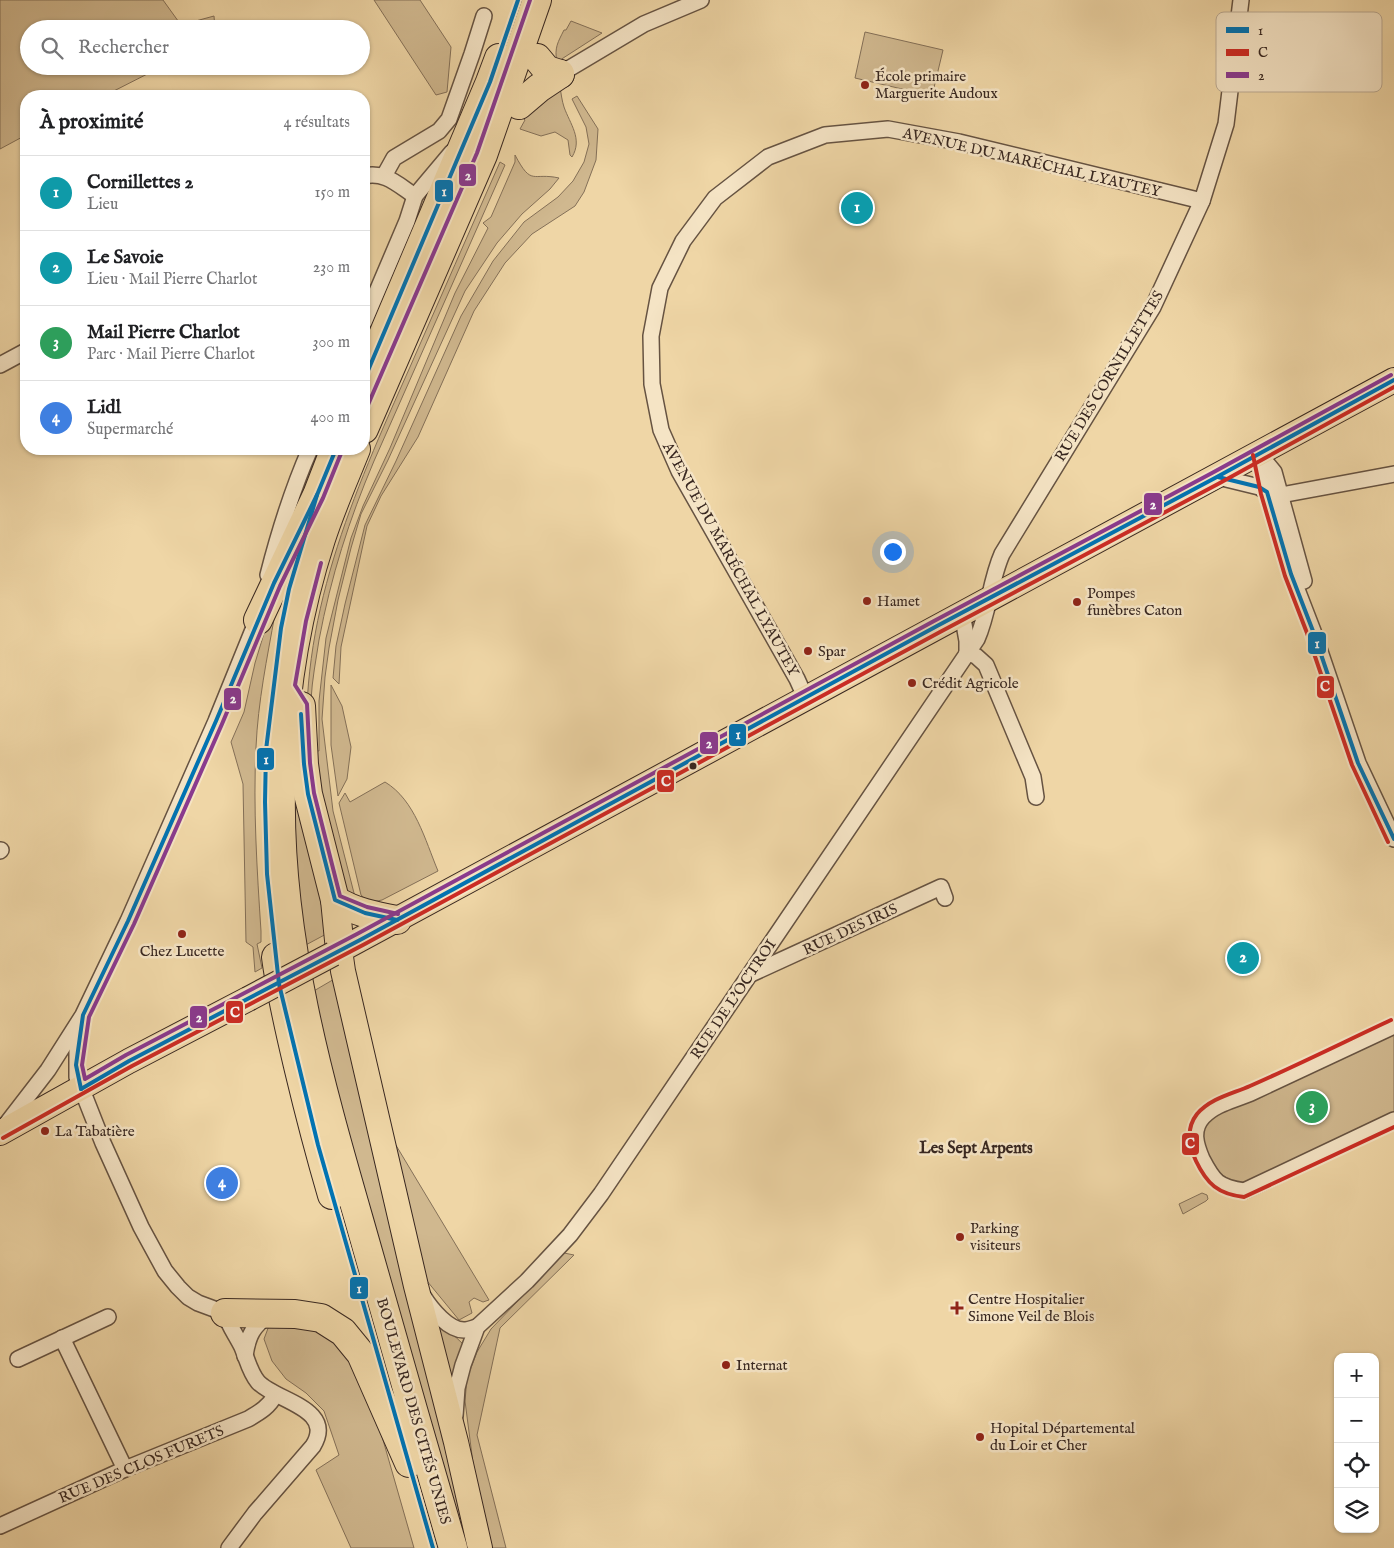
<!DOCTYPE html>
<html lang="fr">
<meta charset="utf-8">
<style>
:root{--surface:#fff;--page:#f2f2f2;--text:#202124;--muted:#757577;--line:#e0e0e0;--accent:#8f2418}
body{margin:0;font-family:"IM FELL English",serif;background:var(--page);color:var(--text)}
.controls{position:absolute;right:15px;bottom:15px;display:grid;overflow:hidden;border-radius:10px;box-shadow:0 1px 4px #0004}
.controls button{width:45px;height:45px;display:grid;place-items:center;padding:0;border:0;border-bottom:1px solid var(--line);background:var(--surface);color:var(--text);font:25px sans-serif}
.you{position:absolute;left:892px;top:551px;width:18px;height:18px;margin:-12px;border:4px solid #fff;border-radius:50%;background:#1a73e8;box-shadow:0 0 0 8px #1a73e833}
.badge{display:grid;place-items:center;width:32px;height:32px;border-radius:50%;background:var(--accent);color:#fff;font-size:16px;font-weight:700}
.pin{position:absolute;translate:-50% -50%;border:2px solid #fff;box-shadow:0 1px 5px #0006}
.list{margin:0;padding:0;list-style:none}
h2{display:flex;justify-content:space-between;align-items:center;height:65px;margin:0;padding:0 20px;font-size:21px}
h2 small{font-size:16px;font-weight:400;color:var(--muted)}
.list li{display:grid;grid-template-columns:32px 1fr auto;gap:15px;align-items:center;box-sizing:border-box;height:75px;padding:0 20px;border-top:1px solid var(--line)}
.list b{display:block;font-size:19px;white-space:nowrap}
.list p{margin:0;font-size:16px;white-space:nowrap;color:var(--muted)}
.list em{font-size:16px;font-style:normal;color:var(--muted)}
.icon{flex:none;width:28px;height:28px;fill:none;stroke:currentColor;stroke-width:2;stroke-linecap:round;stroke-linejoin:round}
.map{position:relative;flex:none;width:1394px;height:1548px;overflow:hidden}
.search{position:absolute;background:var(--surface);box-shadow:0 1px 4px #0004;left:20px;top:20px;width:350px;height:55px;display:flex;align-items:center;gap:12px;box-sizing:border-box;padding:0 18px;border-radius:28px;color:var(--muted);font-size:19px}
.panel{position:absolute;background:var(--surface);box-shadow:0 1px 4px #0004;left:20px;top:90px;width:350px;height:365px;border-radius:20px}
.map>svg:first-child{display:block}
</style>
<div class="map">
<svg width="1394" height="1548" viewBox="0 0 1394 1548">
<rect width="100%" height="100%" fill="#efd6a6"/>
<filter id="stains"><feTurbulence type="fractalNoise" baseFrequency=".004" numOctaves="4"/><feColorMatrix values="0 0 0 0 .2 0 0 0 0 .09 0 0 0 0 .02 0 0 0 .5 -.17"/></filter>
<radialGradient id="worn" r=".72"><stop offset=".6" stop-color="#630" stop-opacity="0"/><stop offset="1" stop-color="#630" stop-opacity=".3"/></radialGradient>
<g fill="#d0b88f" stroke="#847058">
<path d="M 0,0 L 163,0 L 181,25 L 214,16 L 215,29 L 29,29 L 29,66 L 163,66 L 104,96 L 26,96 L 26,135 L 0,149 Z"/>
<path d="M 374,0 L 420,0 L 451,47 L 447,92 L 436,95 Z"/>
<path d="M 571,21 L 602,33 L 557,62 C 554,48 558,42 564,30 L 566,30 Z"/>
<path d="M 865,32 L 943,50 L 932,96 L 855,78 Z"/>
<path d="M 560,87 C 561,93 562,101 564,107 C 570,124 583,139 572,157 L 570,155 L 568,140 L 555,132 L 541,136 L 520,129 L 525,120 L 520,115 Z"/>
<path d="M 577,96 L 598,129 L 596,160 L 584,192 L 575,206 L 532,234 L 505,263 L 474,311 L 418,437 L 381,496 L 367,526 L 341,647 L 339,684 L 333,678 L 336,646 L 345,604 L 365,525 L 396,461 L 461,316 L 493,261 L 524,222 L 558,197 L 573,181 L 584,162 L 589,144 L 586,127 L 572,99 Z"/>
<path d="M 515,155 C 532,187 532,172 559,178 L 550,189 L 522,214 L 497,243 L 465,291 L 388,460 L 361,514 L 351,548 L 338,600 L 329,648 L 325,677 L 322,719 L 333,811 L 355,897 L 355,906 L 347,899 L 342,890 C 335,865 328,840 321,815 C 316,798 310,780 308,763 C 297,619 353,495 410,367 C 440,299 470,230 500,162 L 505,165 L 374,461 C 349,520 331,576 319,640 C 316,660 312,680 311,700 C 310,717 312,733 312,750 L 319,751 L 319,701 L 326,638 L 351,538 L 363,506 L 390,448 L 455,293 L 488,228 L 483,223 L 491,217 L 515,162 Z"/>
<path d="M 275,614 C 267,658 258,702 256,747 C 253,808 257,870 261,931 L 261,942 L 257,944 L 262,968 L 255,972 L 253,947 L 246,942 L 243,784 L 231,742 L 244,712 L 255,663 L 269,617 Z"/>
<path d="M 331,685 L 342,706 L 351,747 L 347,779 L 338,796 L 331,745 Z"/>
<path d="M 296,750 L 330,932 L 302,947 L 291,826 Z"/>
<path d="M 385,782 C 415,800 425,840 438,871 L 382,900 C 373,902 368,902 361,895 L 339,803 L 345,793 L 350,802 Z"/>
<path d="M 336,978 L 475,1548 L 463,1548 L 361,1194 L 312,992 Z"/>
<path d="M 1394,1028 L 1394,1112 L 1253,1180 C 1246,1182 1240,1183 1233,1181 C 1212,1173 1194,1142 1208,1121 C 1210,1118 1214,1115 1217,1113 Z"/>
<path d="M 391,1137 L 489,1300 L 483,1302 L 474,1298 L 469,1302 L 472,1313 L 459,1320 L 427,1281 Z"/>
<path d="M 1202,1193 L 1207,1195 L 1208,1199 L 1206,1201 L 1183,1214 L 1179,1204 Z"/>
<path d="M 564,1253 L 574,1255 L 500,1328 L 477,1435 L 506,1548 L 491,1548 L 473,1463 L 465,1401 L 467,1378 L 477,1352 L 491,1329 Z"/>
<path d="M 428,1311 L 463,1344 L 449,1386 Z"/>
<path d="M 270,1323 L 313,1329 L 337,1339 L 371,1398 L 414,1548 L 351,1548 L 316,1470 L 339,1455 L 324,1411 L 306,1393 L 286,1379 L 272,1361 L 264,1339 Z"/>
</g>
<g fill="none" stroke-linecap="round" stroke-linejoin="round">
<g stroke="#665342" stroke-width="18">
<g id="street">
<path d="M 560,74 L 644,24 L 701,0"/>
<path d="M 364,176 C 385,171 398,185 415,196"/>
<path d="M 384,176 L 394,158 L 439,131 L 449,119 L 472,54 L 484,16"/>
<path d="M 364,322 L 407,221 L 415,196 L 452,152"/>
<path d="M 0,365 L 26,351"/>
<path d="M 1259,454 L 1267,492 L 1291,574 L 1313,631 L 1358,763 L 1394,839"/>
<path d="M 1260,455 L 1274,472 L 1304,581"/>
<path d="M 1218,477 L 1259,487 L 1267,492"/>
<path d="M 1281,495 L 1394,474"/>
<path d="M 268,575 C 279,532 292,490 310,449"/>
<path d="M 962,613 L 967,641 L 967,653"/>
<path d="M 967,653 L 976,656 L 986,665 L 1033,777 L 1036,797"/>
<path d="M 806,699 L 797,679 L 679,471 L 661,430 L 652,384 L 651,336 L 660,288 L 683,241 L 715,198 L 768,157 L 825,135 L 888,129 L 959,142 L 1202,201"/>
<path d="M 0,851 L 1,850"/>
<path d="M 751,974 L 941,887 L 945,898"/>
<path d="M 82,1024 L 77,1051 L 77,1077 L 103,1143 L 141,1227 L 165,1271 L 178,1287 L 188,1297 L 198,1303 L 225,1313 C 229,1326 236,1335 242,1347 C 247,1359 250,1373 258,1382 C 275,1401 336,1408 313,1446 L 255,1513 L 229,1548"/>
<path d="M 1394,1026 C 1347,1048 1300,1070 1253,1092 C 1236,1100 1216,1103 1203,1117 C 1191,1130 1196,1145 1202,1159 C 1214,1182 1218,1187 1244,1191 L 1394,1120"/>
<path d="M 4,1127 L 48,1070 L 83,1015 L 128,921 L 216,721 L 259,615"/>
<path d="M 423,1296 C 431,1309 449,1331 465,1330 C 469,1330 473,1328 477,1327"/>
<path d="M 62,1338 L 125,1469"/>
<path d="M 245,1356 C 248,1335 253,1326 270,1314"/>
<path d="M 18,1359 L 108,1317"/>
<path d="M 455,1416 L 457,1388 L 463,1365 L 477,1327 L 527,1281 L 570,1235 L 601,1194 L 977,639 C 989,612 990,581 1002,554 L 1153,307 L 1202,201 L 1226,124 L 1241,0"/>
<path d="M 0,1526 L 125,1469 L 248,1419 C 260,1412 269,1407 275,1395"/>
</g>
</g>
<g stroke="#382720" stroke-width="26">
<g id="primary">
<path d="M 340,950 L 343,971 L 416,1286 L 456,1442 L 480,1548"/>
<path d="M 333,954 L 1394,380"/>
<path d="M 0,1133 L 129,1061 L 248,999"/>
</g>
</g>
<g stroke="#382720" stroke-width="30">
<g id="highway">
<path d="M 537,58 L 547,70 L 560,74"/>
<path d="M 519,105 L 539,88 L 560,74"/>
<path d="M 364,380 L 490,82 L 499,58"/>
<path d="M 364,429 L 483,155 L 537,0"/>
<path d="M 356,449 C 344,479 331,508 321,539 C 295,619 282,707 281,791 C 278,937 319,1081 359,1220 C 390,1329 421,1439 453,1548"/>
<path d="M 258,620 L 317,495 L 331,459"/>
<path d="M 301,706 L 304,764 L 308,794 L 335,900 L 340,950"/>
<path d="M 335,900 C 355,912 374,916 397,920"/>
<path d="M 276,957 C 281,995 290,1032 299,1070 C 309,1112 320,1154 332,1195"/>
<path d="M 225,1313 L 295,1314 L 321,1318 L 343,1332 L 361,1354 L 409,1463"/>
</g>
</g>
<use href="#street" stroke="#f5e4c5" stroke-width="15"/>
<use href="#primary" stroke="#efd6a6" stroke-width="24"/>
<use href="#highway" stroke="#efd6a6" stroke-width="28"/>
<g stroke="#382720" stroke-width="26" stroke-linecap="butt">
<path id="primary-bridge" d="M 248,999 L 333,954"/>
</g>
<use href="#primary-bridge" stroke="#efd6a6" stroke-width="24"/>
<g stroke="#f5e4c5" stroke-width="8">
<g id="bus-1">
<path d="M 364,380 L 490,82 L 518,0"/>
<path d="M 1218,477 L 1259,487 L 1267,492 L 1291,574 L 1313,631 L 1358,763 L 1394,839"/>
<path d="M 317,495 L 289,589 L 281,628 L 266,750 L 265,802 L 267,874 L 279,984 L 318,1145 L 433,1548"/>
<path d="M 301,714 L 304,764 L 308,794 L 335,900 L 365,913 L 397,920"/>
<path d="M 81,1089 L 129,1061 L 360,940 L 937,626 L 1215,478 L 1394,380"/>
<path d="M 81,1089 L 76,1065 L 83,1015 L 128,921 L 216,721 L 274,583 L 317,495 L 336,449"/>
</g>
</g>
<g stroke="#f5e4c5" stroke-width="8">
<g id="bus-2">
<path d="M 1253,455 L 1261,494 L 1285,576 L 1307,633 L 1352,765 L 1388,842"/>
<path d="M 1391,1020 C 1344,1042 1298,1065 1250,1086 C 1232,1094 1211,1098 1197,1114 C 1186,1128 1189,1146 1196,1161 C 1207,1184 1218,1194 1244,1197 L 1394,1127"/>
<path d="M 3,1138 L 132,1066 L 363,945 L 940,632 L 1218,484 L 1394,387"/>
</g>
</g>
<g stroke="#f5e4c5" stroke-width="8">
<g id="bus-3">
<path d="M 364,414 L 477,153 L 530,0"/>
<path d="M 342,451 L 323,498 L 280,586 L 222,724 L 134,924 L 89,1017 L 82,1065 L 85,1079 L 126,1055 L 357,934 L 934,621 L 1212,473 L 1391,375"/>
<path d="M 321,563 L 306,621 L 295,685 L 307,704 L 310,763 L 314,793 L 340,896 L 367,907 L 398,914"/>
</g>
</g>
<use href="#bus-1" stroke="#0173b2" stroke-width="4"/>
<use href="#bus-2" stroke="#cc2c24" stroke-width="4"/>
<use href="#bus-3" stroke="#8a3a8e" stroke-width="4"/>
</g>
<g fill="#8f2418" stroke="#f5e4c5" stroke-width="2">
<circle cx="865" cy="85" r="5"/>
<circle cx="867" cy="601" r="5"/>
<circle cx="1077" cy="602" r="5"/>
<circle cx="808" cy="651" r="5"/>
<circle cx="912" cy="683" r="5"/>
<circle cx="182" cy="934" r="5"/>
<circle cx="45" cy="1131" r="5"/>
<circle cx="960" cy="1237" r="5"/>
<path d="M954.5 1300.5h5v5h5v5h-5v5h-5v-5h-5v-5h5z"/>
<circle cx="726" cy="1365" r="5"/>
<circle cx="980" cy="1437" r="5"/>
</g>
<circle fill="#382720" stroke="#f5e4c5" stroke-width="2" cx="693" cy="766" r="4.5"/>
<g text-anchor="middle" stroke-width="5" stroke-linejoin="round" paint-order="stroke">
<g font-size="15" fill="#382720" stroke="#f5e4c5" text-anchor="start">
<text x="875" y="81">École primaire<tspan x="875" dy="17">Marguerite Audoux</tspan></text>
<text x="1087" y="598">Pompes<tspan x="1087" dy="17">funèbres Caton</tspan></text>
<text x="877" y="606">Hamet</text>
<text x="818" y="656">Spar</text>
<text x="922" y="688">Crédit Agricole</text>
<text x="182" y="956" text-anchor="middle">Chez Lucette</text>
<text x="55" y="1136">La Tabatière</text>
<text x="970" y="1233">Parking<tspan x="970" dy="17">visiteurs</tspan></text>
<text x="968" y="1304">Centre Hospitalier<tspan x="968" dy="17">Simone Veil de Blois</tspan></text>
<text x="736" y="1370">Internat</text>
<text x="990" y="1433">Hopital Départemental<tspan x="990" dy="17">du Loir et Cher</tspan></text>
</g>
<g font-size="15" fill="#382720" stroke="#f5e4c5">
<text transform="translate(1032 162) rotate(13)" y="5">AVENUE DU MARÉCHAL LYAUTEY</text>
<text transform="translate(1109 376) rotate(-59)" y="5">RUE DES CORNILLETTES</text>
<text transform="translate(731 559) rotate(61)" y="5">AVENUE DU MARÉCHAL LYAUTEY</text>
<text transform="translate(850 929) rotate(-25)" y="5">RUE DES IRIS</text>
<text transform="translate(733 999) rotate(-56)" y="5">RUE DE L'OCTROI</text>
<text transform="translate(414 1411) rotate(74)" y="5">BOULEVARD DES CITÉS UNIES</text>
<text transform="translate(141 1464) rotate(-23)" y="5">RUE DES CLOS FURETS</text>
</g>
<g font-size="16" font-weight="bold" fill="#382720" stroke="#f5e4c5">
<text x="976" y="1153">Les Sept Arpents</text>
</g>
</g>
<rect x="1216" y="12" width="166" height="80" rx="8" fill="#f5e4c5" stroke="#bcab94" stroke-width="1"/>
<rect x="1226" y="27" width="23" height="6" fill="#0173b2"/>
<rect x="1226" y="49" width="23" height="7" fill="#cc2c24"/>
<rect x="1226" y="72" width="23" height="6" fill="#8a3a8e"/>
<g font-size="14" fill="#382720">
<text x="1258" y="35">1</text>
<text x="1258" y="57">C</text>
<text x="1258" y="80">2</text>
</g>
<g stroke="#f5e4c5" stroke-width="2">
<rect x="458" y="163" width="19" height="24" rx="5" fill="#8a3a8e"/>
<rect x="434" y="179" width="20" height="24" rx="5" fill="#0173b2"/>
<rect x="1143" y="492" width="20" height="24" rx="5" fill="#8a3a8e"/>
<rect x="1307" y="631" width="20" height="24" rx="5" fill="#0173b2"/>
<rect x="1316" y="675" width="19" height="24" rx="5" fill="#cc2c24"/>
<rect x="223" y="687" width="19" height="24" rx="5" fill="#8a3a8e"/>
<rect x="728" y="723" width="19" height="24" rx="5" fill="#0173b2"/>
<rect x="699" y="731" width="20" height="24" rx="5" fill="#8a3a8e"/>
<rect x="256" y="747" width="19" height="24" rx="5" fill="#0173b2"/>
<rect x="656" y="769" width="19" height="24" rx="5" fill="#cc2c24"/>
<rect x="225" y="1000" width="19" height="24" rx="5" fill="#cc2c24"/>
<rect x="189" y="1005" width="19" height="24" rx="5" fill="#8a3a8e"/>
<rect x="1181" y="1132" width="19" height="24" rx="5" fill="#cc2c24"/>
<rect x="349" y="1276" width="20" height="24" rx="5" fill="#0173b2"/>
</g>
<g font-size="14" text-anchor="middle" font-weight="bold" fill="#fff">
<text x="468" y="180">2</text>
<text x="444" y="196">1</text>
<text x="1153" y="509">2</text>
<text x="1317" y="648">1</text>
<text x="1325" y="691">C</text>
<text x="233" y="703">2</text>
<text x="738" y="739">1</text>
<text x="709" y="748">2</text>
<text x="266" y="764">1</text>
<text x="666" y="786">C</text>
<text x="235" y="1017">C</text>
<text x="199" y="1022">2</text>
<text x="1190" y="1148">C</text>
<text x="359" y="1293">1</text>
</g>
<rect width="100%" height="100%" filter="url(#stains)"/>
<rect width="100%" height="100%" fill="url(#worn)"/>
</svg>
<div class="controls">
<button>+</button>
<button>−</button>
<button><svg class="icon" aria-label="locate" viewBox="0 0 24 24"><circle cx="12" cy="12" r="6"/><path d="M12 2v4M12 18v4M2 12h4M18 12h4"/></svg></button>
<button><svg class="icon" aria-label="layers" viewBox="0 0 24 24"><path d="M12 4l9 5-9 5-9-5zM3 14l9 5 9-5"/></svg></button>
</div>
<div class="you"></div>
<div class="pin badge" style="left:857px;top:208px;background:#0f9aa8">1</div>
<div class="pin badge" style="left:1243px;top:958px;background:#0f9aa8">2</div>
<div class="pin badge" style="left:1312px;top:1107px;background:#2e9e5b">3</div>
<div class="pin badge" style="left:222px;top:1183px;background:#3f7fe0">4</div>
<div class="search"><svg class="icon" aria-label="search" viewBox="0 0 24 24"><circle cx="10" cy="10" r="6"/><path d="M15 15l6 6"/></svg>Rechercher</div>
<section class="panel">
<h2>À proximité<small>4 résultats</small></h2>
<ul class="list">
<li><span class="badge" style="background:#0f9aa8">1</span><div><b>Cornillettes 2</b><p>Lieu</p></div><em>150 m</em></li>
<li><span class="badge" style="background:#0f9aa8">2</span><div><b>Le Savoie</b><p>Lieu · Mail Pierre Charlot</p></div><em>230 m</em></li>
<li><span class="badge" style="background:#2e9e5b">3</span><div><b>Mail Pierre Charlot</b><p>Parc · Mail Pierre Charlot</p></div><em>300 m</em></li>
<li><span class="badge" style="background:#3f7fe0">4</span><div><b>Lidl</b><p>Supermarché</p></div><em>400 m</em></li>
</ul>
</section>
</div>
